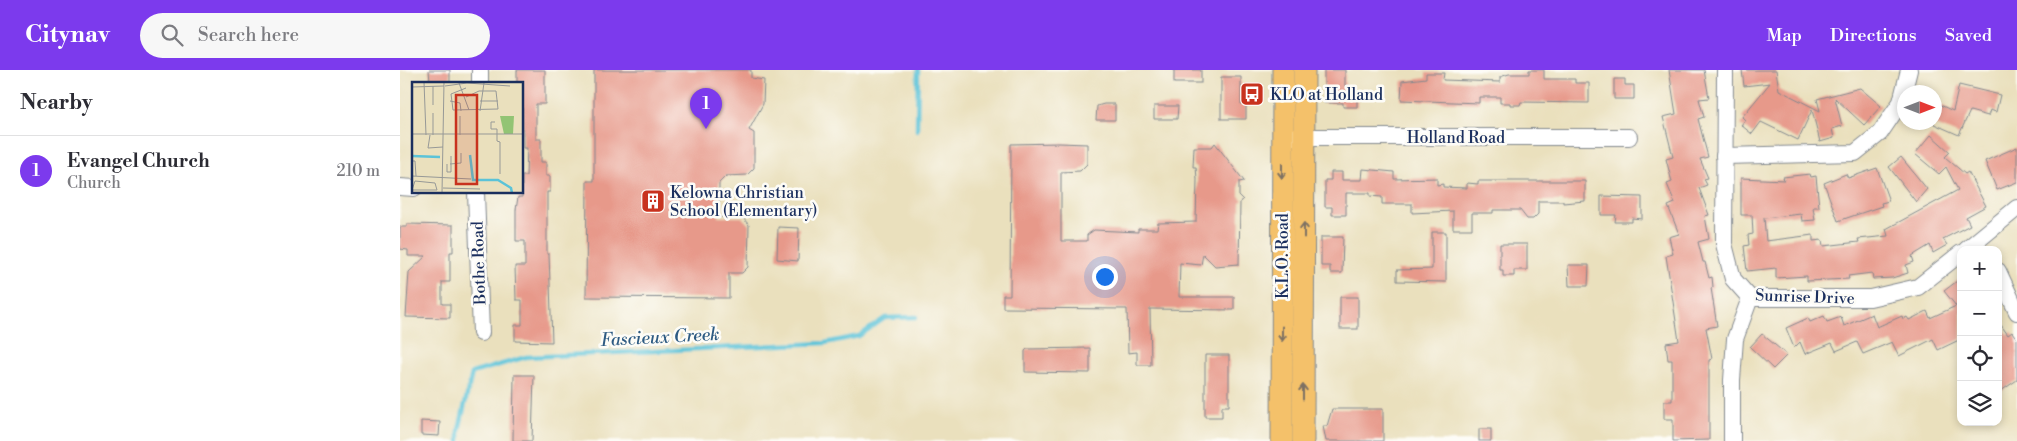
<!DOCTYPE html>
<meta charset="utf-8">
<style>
:root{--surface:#fff;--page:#f7f7f7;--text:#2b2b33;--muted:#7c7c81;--line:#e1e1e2;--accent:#7c3aed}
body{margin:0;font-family:"Libre Bodoni",serif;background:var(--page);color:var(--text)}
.controls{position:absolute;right:15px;bottom:15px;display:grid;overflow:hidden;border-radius:10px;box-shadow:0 2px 8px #0003}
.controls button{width:45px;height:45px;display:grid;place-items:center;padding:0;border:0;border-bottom:1px solid var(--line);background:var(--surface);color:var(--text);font:25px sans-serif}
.compass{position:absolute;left:1497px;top:15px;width:45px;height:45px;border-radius:50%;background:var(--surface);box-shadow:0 2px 8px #0003;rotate:90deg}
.you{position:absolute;left:704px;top:206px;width:18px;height:18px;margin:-12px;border:4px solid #fff;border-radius:50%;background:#1a73e8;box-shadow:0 0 0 8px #1a73e833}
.badge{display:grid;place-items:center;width:32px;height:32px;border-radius:50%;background:var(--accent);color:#fff;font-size:16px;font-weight:700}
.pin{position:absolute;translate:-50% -41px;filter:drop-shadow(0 1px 2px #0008)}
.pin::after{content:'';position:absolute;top:26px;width:18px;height:15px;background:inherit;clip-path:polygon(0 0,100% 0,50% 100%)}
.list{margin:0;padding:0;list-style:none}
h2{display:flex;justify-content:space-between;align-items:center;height:65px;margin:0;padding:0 20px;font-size:21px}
h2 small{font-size:16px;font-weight:400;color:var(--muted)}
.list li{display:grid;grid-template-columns:32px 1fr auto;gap:15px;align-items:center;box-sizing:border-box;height:70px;padding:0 20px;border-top:1px solid var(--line)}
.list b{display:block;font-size:19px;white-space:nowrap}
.list p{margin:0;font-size:16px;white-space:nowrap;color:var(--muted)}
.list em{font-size:16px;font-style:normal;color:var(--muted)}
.icon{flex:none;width:28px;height:28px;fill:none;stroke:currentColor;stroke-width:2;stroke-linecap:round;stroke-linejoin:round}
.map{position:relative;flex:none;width:1617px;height:371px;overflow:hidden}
header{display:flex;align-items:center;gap:30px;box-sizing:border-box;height:70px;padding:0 25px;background:var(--accent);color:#fff}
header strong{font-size:24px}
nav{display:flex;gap:28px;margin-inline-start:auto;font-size:18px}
.search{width:350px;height:45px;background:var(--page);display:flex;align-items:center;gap:12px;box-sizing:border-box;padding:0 18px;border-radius:28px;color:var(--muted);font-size:19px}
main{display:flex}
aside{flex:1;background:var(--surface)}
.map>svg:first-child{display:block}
</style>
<header>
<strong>Citynav</strong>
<div class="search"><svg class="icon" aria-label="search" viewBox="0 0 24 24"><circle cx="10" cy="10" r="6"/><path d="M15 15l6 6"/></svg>Search here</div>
<nav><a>Map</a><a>Directions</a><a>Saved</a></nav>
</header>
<main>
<aside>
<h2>Nearby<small></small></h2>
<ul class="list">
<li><span class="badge">1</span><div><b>Evangel Church</b><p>Church</p></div><em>210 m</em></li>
</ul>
</aside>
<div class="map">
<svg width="1617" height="371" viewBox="0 0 1617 371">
<rect width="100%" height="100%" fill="#fdfcf7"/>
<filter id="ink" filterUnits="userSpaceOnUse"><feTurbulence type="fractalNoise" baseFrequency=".02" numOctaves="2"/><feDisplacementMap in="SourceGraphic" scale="10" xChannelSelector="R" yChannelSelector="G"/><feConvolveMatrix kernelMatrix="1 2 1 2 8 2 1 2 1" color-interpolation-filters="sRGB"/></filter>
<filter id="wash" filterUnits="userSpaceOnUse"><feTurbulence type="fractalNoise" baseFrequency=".0096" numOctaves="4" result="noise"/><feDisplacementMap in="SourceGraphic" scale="20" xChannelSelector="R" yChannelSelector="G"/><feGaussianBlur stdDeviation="1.12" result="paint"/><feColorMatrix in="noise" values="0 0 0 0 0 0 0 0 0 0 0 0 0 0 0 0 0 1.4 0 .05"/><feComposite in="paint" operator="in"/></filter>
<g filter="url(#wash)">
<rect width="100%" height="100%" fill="#eae0bd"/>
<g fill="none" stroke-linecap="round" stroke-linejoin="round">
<g stroke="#5bc3d8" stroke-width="4.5">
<path d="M 517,60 L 518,0"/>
<path d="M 59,371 L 59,360 L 72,303 L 126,287 L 425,273 L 459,266 L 485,248 L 516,247"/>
</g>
</g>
<g id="blocks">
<g fill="#e7998a">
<path d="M 29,0 L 50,0 L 50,12 L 30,12 Z"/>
<path d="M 117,0 L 145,0 L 145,34 L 136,34 L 136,69 L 141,69 L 141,92 L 146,92 L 146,106 L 150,106 L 150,122 L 147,122 L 147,184 L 149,184 L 152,272 L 115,271 L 115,255 L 122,255 L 122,230 L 116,230 L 115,196 L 125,196 L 125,171 L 116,171 L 116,140 L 118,127 L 122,127 L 122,106 L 126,106 L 127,78 L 123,78 L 122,14 L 117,14 Z"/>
<path d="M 194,0 L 351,0 L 351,8 L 364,10 L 363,34 L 349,60 L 354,63 L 354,98 L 347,105 L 326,106 L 319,113 L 319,147 L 342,147 L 349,155 L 348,197 L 342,203 L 329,203 L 329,228 L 186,227 L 187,111 L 194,111 Z"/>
<rect x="774" y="0" width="27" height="13"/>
<path d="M 924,0 L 945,0 L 945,16 L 951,16 L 951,20 L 957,20 L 957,37 L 943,37 L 943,33 L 924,33 Z"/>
<path d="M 1129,0 L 1144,0 L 1144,9 L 1175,9 L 1175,13 L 1189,13 L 1189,33 L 1121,32 L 1120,35 L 1110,35 L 1110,33 L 1100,33 L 1100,27 L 1079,27 L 1079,33 L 1001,30 L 1002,11 L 1026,8 L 1026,3 L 1044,3 L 1043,10 L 1100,12 L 1100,7 L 1109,4 L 1129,4 Z"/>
<path d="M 1269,0 L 1304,0 L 1309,28 L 1299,29 L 1304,47 L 1298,49 L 1308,87 L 1300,89 L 1308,108 L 1304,109 L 1307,115 L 1299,118 L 1309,145 L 1305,146 L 1309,169 L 1298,172 L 1303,192 L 1305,192 L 1309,208 L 1312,207 L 1313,217 L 1311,218 L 1317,256 L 1306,258 L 1312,289 L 1309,290 L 1309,370 L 1273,371 L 1273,349 L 1264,349 L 1264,331 L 1272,331 L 1272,290 L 1268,290 L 1266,273 L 1279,271 L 1266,186 L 1273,184 L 1269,167 L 1279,164 L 1268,136 L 1275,133 L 1267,114 L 1272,112 L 1266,89 L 1273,87 L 1263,47 L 1276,44 Z"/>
<path d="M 1342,0 L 1376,0 L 1379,20 L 1420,41 L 1417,29 L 1460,18 L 1481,36 L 1464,55 L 1435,28 L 1442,56 L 1432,59 L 1434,68 L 1420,72 L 1412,40 L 1398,70 L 1361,52 L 1352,64 L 1341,55 L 1345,50 L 1342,47 L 1370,13 L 1344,16 Z"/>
<path d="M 821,7 L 841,7 L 841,34 L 846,34 L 846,49 L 821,49 Z"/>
<path d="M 1214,9 L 1225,9 L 1225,15 L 1234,15 L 1234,29 L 1214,29 Z"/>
<path d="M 1559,15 L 1600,25 L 1596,42 L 1590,40 L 1588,46 L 1570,41 L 1559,65 L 1534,54 L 1534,32 L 1553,41 Z"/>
<path d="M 704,34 L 715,34 L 715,50 L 696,50 L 697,36 Z"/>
<path d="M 754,36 L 778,36 L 777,49 L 754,49 Z"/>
<path d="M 1531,65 L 1550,82 L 1545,87 L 1565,104 L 1568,102 L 1586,136 L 1566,147 L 1570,155 L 1543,169 L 1547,175 L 1533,183 L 1530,175 L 1512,186 L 1514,192 L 1506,195 L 1508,203 L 1492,208 L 1473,209 L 1472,203 L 1448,206 L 1449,209 L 1407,211 L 1407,206 L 1376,208 L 1376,198 L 1347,201 L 1344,176 L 1349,175 L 1348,165 L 1353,164 L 1352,145 L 1341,145 L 1341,108 L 1384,110 L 1383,107 L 1410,104 L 1411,107 L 1416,106 L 1419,137 L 1413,137 L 1415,150 L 1402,151 L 1401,144 L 1364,148 L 1366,171 L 1413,165 L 1413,171 L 1422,170 L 1423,176 L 1459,172 L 1458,169 L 1488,166 L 1486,159 L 1558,120 L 1546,97 L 1539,104 L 1515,84 Z"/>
<path d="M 659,73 L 687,74 L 687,94 L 680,101 L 661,102 L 661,171 L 687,171 L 687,165 L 694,160 L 738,162 L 738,159 L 757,159 L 758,153 L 796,152 L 797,109 L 796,97 L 793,97 L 794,77 L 812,77 L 815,73 L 844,111 L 839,112 L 839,126 L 843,130 L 840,132 L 839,194 L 815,196 L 803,184 L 801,195 L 780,193 L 779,227 L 834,227 L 834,240 L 750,239 L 751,295 L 737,295 L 737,282 L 728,283 L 727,239 L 603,238 L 603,225 L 610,225 L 611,74 Z"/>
<path d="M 1617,77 L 1617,112 L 1597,120 L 1585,91 Z"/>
<path d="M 1501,87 L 1527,119 L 1516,132 L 1489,97 Z"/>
<path d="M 1477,98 L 1489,131 L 1481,133 L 1482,136 L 1438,151 L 1424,113 L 1446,104 L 1448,108 Z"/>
<path d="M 963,99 L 994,102 L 994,109 L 1037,108 L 1037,115 L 1043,114 L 1043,117 L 1067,118 L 1067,113 L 1078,114 L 1078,111 L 1185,111 L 1185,131 L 1163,133 L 1163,131 L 1138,131 L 1138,144 L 1133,149 L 1127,149 L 1120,140 L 1093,140 L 1093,143 L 1072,143 L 1072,159 L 1053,159 L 1053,141 L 1012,143 L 1012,134 L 982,134 L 982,127 L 970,126 L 970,123 L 946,123 L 946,145 L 932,145 L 932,137 L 925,137 L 925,110 L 931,110 L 931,102 L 942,102 L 942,110 L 962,110 Z"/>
<path d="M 1201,126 L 1242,127 L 1242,149 L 1232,148 L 1232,152 L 1215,152 L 1216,145 L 1201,145 Z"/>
<path d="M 7,154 L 53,155 L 53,182 L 50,182 L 50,212 L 42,212 L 42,234 L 50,234 L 50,248 L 6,247 L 9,202 L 26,186 L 8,186 L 8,180 L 0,179 L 0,157 L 7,157 Z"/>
<path d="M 378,157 L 399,158 L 398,191 L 377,189 Z"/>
<path d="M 1032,162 L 1046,162 L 1046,212 L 997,211 L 997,200 L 1032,199 Z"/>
<path d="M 921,167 L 943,167 L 942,203 L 930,203 L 930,196 L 921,196 Z"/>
<path d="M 1100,174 L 1127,174 L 1127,200 L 1114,200 L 1114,206 L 1103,206 L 1103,200 L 1100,200 Z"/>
<path d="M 1168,195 L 1189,195 L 1188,216 L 1169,216 Z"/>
<path d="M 1561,208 L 1561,269 L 1538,280 L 1533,269 L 1499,286 L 1492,272 L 1463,284 L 1457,272 L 1436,281 L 1432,273 L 1405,284 L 1400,272 L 1394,278 L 1386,258 L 1408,248 L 1410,252 L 1424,246 L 1427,252 L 1441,247 L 1444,256 L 1472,244 L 1477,257 L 1502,246 L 1503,249 L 1507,247 L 1509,250 L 1527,241 L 1530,248 L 1556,236 L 1544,221 Z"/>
<rect x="940" y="227" width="18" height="32"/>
<path d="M 1598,251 L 1608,265 L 1612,262 L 1617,269 L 1617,310 L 1598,323 Z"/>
<path d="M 1362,264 L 1387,285 L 1373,299 L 1350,277 Z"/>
<path d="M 690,278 L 690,303 L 625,302 L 625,281 L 627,279 Z"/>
<path d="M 805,285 L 829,285 L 829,336 L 822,336 L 822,347 L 805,347 Z"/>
<path d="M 114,305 L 134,305 L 132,371 L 113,371 Z"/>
<path d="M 932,339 L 983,339 L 983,371 L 926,371 L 923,356 L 927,356 Z"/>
<path d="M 21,351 L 40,352 L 39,366 L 21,365 Z"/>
<rect x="1079" y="359" width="12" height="12"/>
</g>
</g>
</g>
<g filter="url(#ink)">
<use href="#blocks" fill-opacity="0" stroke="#82888e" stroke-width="1"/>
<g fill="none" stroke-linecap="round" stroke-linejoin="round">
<g stroke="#82888e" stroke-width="18">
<g id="minor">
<path d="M 1325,0 L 1324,174 L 1333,209 L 1350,228 L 1470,228 L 1518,217 L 1561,183"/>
<path d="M 80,14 L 80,0"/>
<path d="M 892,67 L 1229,67"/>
<path d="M 1324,86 L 1455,83 L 1480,63 L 1501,32 L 1509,0"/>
<path d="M 0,117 L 14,118"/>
<path d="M 76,122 L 81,263"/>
<path d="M 1566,180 L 1617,138"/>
<path d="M 1598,201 L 1617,242"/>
<path d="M 1332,371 L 1332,310 L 1335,269 L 1350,228"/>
</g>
</g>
<g stroke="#82888e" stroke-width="23">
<g id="major">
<path d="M 882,371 L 883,0"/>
<path d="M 903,371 L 904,0"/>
</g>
</g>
<use href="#minor" stroke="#fff" stroke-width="16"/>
<use href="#major" stroke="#f4c16a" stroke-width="21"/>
</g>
<defs><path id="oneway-shaft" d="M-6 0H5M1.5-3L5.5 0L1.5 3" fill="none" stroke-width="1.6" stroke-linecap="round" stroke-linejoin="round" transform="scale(1.25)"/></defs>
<g stroke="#7d7163">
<use href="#oneway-shaft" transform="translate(882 101) rotate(90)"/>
<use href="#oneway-shaft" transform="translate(904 160) rotate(-90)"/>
<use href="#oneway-shaft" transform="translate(882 264) rotate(90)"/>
<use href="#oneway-shaft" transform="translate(903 322) rotate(-90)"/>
</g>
</g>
<defs>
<g id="bus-square" transform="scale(1.25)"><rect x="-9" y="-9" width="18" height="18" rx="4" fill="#c8321e" stroke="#fdfcf7"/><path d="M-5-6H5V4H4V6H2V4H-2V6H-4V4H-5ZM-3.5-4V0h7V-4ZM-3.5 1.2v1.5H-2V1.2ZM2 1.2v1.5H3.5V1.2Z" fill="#fff"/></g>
<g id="building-square" transform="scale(1.25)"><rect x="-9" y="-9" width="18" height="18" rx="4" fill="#c8321e" stroke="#fdfcf7"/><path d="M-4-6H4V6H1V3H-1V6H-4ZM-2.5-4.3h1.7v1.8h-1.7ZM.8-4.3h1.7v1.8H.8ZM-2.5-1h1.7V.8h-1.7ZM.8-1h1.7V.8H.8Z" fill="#fff"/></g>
</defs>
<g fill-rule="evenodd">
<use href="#bus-square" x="852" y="24"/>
<use href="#building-square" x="253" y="131"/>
</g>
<g text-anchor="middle" stroke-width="5" stroke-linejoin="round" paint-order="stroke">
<g font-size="16" fill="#1b2f5e" stroke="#fdfcf7" text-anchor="start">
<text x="870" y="30">KLO at Holland</text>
<text x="270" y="128">Kelowna Christian<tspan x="270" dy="18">School (Elementary)</tspan></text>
</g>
<g font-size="16" fill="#1b2f5e" stroke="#fdfcf7">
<text x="1056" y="73">Holland Road</text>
<text transform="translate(882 186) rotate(-90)" y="6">K.L.O. Road</text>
<text transform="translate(78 193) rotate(-92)" y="6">Bothe Road</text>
<text transform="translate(1405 226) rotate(2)" y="6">Sunrise Drive</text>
</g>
<g font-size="18" font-style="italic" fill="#2e5b83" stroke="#fdfcf7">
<text transform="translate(260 267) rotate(-3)" y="6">Fascieux Creek</text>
</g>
</g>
<g transform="translate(12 12)">
<rect width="111" height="111" fill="#eae0bd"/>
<path d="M 88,34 L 102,34 L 101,52 L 92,52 Z" fill="#92c474"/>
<path fill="none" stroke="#5bc3d8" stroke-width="2.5" d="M 58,73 L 61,98 L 86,98 L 99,106 L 100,111M 0,74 L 28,75"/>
<path fill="none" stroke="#979997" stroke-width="1" d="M 12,0 L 14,53M 47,1 L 57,28M 33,4 L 55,1 L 98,4M 0,5 L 32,4M 54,15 L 67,9 L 84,9 L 86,27 L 41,28 L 39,12 L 54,6M 38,19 L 48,21 L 49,29M 68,19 L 86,19M 21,23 L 21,4M 68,29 L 72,1M 48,34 L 48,53M 83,40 L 79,40 L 79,47 L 85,47 L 85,59 L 88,60 L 88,92M 0,52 L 112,52M 18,53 L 16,66 L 31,65M 21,53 L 21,31M 0,79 L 3,79 L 4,94M 35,82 L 35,90 L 39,90 L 39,74M 38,82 L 49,81 L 49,71M 0,94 L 59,97M 3,99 L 23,101 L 25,108 L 0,108 ZM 31,106 L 68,107M 30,111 L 32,0"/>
<path fill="#c8321e" fill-opacity="0.15" stroke="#c8321e" stroke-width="2.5" d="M 44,13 L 65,13 L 65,102 L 44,102 Z"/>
<rect width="111" height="111" fill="none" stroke="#1b2f5e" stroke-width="2.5"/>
</g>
</svg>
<div class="controls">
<button>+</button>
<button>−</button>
<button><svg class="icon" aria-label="locate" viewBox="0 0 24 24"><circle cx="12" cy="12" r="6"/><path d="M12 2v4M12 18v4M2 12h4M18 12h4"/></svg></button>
<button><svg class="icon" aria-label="layers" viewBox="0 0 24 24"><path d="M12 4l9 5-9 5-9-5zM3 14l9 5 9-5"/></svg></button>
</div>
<svg class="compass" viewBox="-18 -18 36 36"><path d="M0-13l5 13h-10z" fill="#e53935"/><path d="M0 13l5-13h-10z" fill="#7c7c81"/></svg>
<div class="you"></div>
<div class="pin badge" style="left:306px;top:59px">1</div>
</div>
</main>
